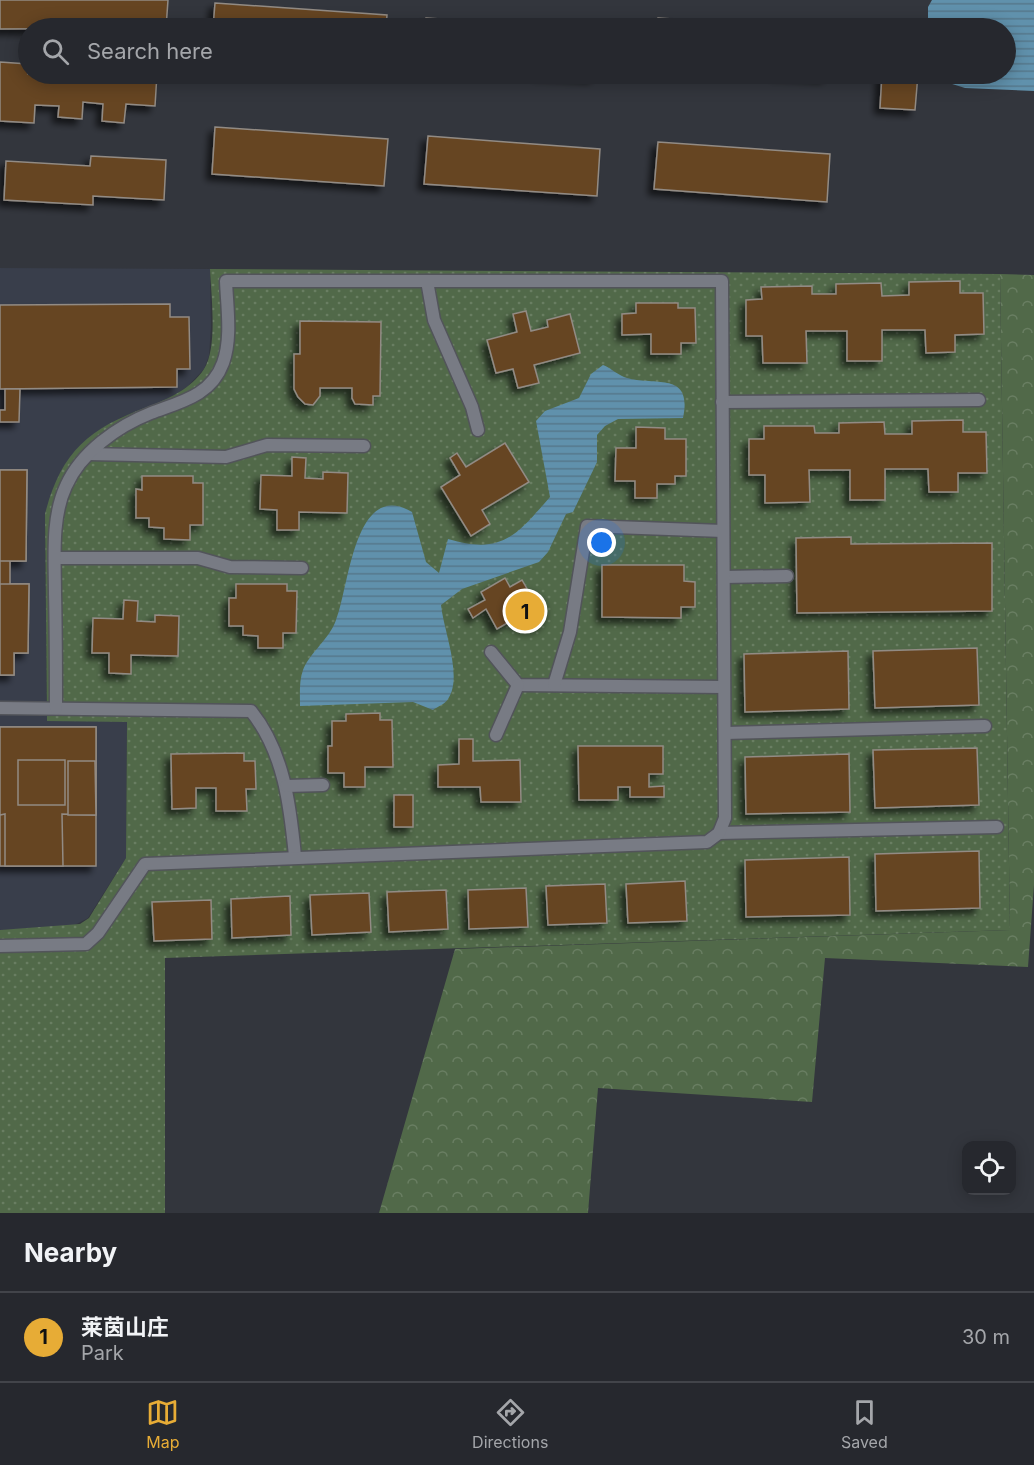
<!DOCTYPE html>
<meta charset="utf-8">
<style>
:root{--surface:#26282e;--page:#2e3036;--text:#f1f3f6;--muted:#a4a6aa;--line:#42444a;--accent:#e7ac36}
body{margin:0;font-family:Inter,"Noto Sans SC",sans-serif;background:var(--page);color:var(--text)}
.controls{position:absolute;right:18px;bottom:18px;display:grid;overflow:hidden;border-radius:12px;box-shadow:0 3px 15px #0003}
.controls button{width:54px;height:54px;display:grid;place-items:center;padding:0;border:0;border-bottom:2px solid var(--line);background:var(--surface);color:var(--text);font:30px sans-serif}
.you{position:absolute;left:602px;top:543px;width:21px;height:21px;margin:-15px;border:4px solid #fff;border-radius:50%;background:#1a73e8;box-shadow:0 0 0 9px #1a73e833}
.badge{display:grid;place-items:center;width:39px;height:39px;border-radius:50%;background:var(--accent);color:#111;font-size:20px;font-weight:700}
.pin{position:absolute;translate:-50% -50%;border:3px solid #fff;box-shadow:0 2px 6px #0006}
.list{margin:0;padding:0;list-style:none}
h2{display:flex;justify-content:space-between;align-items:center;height:78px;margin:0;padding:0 24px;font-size:26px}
h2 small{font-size:20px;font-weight:400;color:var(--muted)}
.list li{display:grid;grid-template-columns:39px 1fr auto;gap:18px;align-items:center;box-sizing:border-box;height:90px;padding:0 24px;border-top:2px solid var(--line)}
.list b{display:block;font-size:22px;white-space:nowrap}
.list p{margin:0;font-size:20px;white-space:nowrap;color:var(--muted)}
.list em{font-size:20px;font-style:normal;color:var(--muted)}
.icon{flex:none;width:33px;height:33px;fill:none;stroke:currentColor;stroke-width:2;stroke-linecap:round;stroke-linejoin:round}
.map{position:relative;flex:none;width:1034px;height:1213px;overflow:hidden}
.search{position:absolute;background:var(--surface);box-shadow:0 3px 15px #0003;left:18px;right:18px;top:18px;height:66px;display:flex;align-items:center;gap:15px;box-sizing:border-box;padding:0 21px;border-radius:33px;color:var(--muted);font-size:22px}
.sheet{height:168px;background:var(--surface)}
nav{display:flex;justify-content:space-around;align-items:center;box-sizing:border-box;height:84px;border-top:2px solid var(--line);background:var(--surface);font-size:16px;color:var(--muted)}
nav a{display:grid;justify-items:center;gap:3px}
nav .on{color:var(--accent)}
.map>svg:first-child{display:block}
</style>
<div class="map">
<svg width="1034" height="1213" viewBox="0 0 1034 1213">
<defs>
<pattern id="forest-crowns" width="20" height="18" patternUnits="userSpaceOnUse" patternTransform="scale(1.5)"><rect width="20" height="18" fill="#516949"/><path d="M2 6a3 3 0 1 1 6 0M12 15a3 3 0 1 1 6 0" fill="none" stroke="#697e62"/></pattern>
<pattern id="park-dots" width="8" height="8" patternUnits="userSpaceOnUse" patternTransform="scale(1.5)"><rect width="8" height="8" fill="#516949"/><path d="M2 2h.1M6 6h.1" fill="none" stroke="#697e62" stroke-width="1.8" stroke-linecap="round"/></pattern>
<pattern id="water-rules" width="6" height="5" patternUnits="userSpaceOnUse" patternTransform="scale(1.5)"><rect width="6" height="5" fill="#6091ac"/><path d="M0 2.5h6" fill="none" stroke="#56788c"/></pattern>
<filter id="shadow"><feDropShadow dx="-5.5" dy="5.5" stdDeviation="3" flood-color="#0009"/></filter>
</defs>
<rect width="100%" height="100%" fill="#33363d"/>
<path fill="#393e4b" d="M 0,268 L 210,269 L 211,327 L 209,356 L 204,369 L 188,386 L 168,400 L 120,418 L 45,514 L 47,721 L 127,721 L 126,858 L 88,918 L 71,927 L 0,930 Z"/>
<path fill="url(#forest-crowns)" d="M 1000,274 L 1034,275 L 1034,885 L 1028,967 L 825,958 L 812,1102 L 598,1088 L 588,1213 L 379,1213 L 455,949 L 1010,930 Z"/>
<path fill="url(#park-dots)" d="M 210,269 L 1000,274 L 1010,930 L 165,958 L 165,1213 L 0,1213 L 0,930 L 80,924 L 89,918 L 126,858 L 127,722 L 47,721 L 45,514 C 61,452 88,429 147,407 C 168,399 191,389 204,369 C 218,348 211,294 210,269 Z"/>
<g fill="url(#water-rules)">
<path d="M 932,0 L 1034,0 L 1034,91 L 965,88 L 933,78 L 931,74 L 1006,74 L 1006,28 L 928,28 L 928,7 Z"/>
<path d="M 603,365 C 611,368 619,376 627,378 C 655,386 693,371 683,418 L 618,419 L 605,426 L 597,435 L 597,462 L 573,512 L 566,514 L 548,552 L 539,562 L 462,589 L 441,605 C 444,632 463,677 448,699 C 445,704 437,707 433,710 L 413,702 L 300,706 C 300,694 299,681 303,670 C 310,652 329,640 336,620 C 349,589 354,478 412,512 L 426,562 L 439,573 L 448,539 C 502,555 516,536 550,497 L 536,421 L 545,411 L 579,398 L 591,374 Z"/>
</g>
<g fill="#664523" stroke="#928b84" stroke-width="1.5" filter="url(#shadow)">
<path d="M 0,0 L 168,0 L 166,28 L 0,29 Z"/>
<path d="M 215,3 L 387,15 L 386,28 L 213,28 Z"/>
<path d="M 426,18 L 573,28 L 425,28 Z"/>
<path d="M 658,18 L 809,28 L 657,28 Z"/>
<path d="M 0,62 L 28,64 L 28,74 L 157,74 L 155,106 L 126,104 L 124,123 L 102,121 L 103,104 L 83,102 L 82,119 L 58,117 L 59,106 L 35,105 L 34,123 L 0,121 Z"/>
<path d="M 538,74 L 595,74 L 595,77 Z"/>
<path d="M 776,74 L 827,74 L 827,77 Z"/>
<path d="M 882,74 L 918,74 L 915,110 L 880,108 Z"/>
<path d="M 215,127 L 388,139 L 384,186 L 212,174 Z"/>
<path d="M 428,136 L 600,149 L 597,196 L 424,184 Z"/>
<path d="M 658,142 L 830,154 L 827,202 L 654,189 Z"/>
<path d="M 91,156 L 166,160 L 164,200 L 93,196 L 93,205 L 4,200 L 6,161 L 90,166 Z"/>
<path d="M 960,281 L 960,293 L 983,293 L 984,334 L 955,335 L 955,352 L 926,353 L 925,330 L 882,330 L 882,361 L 847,361 L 847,331 L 806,331 L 807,363 L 763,363 L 762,336 L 746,336 L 746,300 L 762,299 L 761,287 L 812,286 L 812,294 L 836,294 L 836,284 L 881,283 L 882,296 L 909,295 L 909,282 Z"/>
<path d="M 636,303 L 678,303 L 678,308 L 695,308 L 696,343 L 681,343 L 681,354 L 651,354 L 651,334 L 622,335 L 622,314 L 636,313 Z"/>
<path d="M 170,304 L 170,317 L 189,317 L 190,369 L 177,369 L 177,387 L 0,389 L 0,305 Z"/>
<path d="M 526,311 L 531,331 L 548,327 L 547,320 L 570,314 L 580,353 L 534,365 L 539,383 L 518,388 L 513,369 L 496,373 L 487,340 L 517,332 L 513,314 Z"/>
<path d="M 300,321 L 381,322 L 380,396 L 373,396 L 373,405 L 355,404 L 352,398 L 352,388 L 320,388 L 320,396 L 313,405 L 305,404 L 298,397 L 294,389 L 294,354 L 300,354 Z"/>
<path d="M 5,389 L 20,389 L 19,422 L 0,422 L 0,410 L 5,410 Z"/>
<path d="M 963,420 L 963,432 L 986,432 L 987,473 L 958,473 L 958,492 L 929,492 L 928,469 L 885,469 L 885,500 L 850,500 L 850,470 L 809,470 L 810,502 L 765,503 L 765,475 L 749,475 L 749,439 L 764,439 L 764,426 L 814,426 L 815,433 L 839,433 L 839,423 L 884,422 L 885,434 L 912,434 L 912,421 Z"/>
<path d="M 636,427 L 665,428 L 665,439 L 686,439 L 686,476 L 675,476 L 675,484 L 657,484 L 657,498 L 635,498 L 635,481 L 615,481 L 616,448 L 636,448 Z"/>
<path d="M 505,443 L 529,482 L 482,510 L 490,524 L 471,536 L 441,487 L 460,475 L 450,458 L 457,453 L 466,467 Z"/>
<path d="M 292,457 L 306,458 L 305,478 L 323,479 L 323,472 L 348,473 L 347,513 L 299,512 L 299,530 L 277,530 L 277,510 L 260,509 L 261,475 L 292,476 Z"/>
<path d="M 0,470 L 27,470 L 26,561 L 10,561 L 10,584 L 29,584 L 28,653 L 14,653 L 14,675 L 0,675 Z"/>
<path d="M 0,470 L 27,470 L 26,561 L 0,561 Z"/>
<path d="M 142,476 L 193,476 L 193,483 L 203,483 L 203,525 L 190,525 L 190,540 L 164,539 L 164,528 L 149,527 L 149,518 L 136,518 L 136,489 L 142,490 Z"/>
<path d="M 851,537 L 851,544 L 992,543 L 992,611 L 797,613 L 796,538 Z"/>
<path d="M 602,565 L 684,565 L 684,581 L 695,582 L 695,607 L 681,607 L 681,618 L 602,617 Z"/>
<path d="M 505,578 L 510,587 L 522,580 L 530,594 L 516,602 L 523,614 L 497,629 L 486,609 L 473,618 L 468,609 L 485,600 L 481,592 Z"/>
<path d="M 0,584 L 29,584 L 28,653 L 14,653 L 14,675 L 0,675 Z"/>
<path d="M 236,584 L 287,584 L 287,591 L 297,591 L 296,633 L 283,633 L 283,648 L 258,648 L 258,636 L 243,635 L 243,626 L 229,626 L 229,598 L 236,598 Z"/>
<path d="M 124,600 L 138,601 L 137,621 L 155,622 L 155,615 L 179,616 L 178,656 L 131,655 L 131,674 L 109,673 L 109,653 L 92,653 L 93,618 L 123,619 Z"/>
<path d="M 977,648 L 979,705 L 875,708 L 873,651 Z"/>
<path d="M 848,651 L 849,709 L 745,712 L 744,654 Z"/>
<path d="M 380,713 L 380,720 L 392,720 L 393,767 L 365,767 L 365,787 L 344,787 L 344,773 L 328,773 L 328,746 L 332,746 L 332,721 L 346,721 L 346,714 Z"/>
<rect x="0" y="727" width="96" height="139"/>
<path d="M 0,727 L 96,727 L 96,815 L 62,814 L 63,866 L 5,866 L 5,814 L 0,815 Z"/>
<path d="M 459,739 L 473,739 L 473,761 L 520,760 L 521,802 L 481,802 L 480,787 L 438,787 L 438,765 L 459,764 Z"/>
<path d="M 578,746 L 663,746 L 663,774 L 649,774 L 649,787 L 664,786 L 664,797 L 630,797 L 630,787 L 618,787 L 618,800 L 579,800 Z"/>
<path d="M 977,748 L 979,805 L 875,808 L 873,750 Z"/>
<path d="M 244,753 L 244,761 L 255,761 L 256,789 L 246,789 L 247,811 L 216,811 L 216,788 L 196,788 L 196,808 L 172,809 L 171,754 Z"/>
<path d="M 849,754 L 850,812 L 746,814 L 745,757 Z"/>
<rect x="18" y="760" width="47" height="45"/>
<path d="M 68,761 L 95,761 L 96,815 L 68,815 Z"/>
<rect x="394" y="795" width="19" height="32"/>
<path d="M 979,851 L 980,908 L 876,911 L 875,854 Z"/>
<path d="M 849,857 L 850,915 L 746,917 L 745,860 Z"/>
<path d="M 685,881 L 687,921 L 628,923 L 626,884 Z"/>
<path d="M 605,884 L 607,923 L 548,925 L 546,886 Z"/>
<path d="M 526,888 L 528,927 L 469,929 L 468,890 Z"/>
<path d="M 446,890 L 448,929 L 389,932 L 387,892 Z"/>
<path d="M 369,893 L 371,932 L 312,935 L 310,895 Z"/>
<path d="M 290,896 L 291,935 L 232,938 L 231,899 Z"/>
<path d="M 211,900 L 212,939 L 154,941 L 152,902 Z"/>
</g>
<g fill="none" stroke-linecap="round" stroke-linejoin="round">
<g stroke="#52545a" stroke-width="15">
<g id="service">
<path d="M 427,281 L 434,320 L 472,407 L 478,430"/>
<path d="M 722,402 L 979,400"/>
<path d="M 89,454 L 226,457 L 267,445 L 364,446"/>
<path d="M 55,558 L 198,558 L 230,567 L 302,568"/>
<path d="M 724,577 L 787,576"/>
<path d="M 491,652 L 518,685 L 724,687"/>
<path d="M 554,685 L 570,632 L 587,526 L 723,531"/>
<path d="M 0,708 L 251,711 C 284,752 290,805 295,856"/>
<path d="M 725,733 L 985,726"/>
<path d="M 496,735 L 518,685"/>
<path d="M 286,786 L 323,785"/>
<path d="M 719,833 L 997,827"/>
<path d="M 0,946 L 86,944 L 98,933 L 145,864 L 707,842 L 719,833 L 725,818 L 722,281 L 226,281 C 227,307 232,338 223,363 C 211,396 180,402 151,413 C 118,426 81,452 66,486 C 51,518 55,559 55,594 C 56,632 56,670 56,708"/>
</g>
</g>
<use href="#service" stroke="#787b84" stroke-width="12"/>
</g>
</svg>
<div class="controls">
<button><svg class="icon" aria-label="locate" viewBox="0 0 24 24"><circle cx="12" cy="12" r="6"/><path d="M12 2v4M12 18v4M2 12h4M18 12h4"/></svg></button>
</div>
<div class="you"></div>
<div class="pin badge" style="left:525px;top:611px">1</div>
<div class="search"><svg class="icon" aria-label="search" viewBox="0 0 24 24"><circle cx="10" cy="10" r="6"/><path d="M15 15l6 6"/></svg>Search here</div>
</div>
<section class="sheet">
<h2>Nearby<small></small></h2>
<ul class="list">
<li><span class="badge">1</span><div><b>莱茵山庄</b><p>Park</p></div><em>30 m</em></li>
</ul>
</section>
<nav>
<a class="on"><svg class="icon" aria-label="map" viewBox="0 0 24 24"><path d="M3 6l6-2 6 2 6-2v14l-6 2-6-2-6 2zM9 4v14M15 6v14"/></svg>Map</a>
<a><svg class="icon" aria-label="directions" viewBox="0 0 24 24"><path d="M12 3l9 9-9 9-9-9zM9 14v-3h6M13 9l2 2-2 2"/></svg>Directions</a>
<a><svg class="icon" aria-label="saved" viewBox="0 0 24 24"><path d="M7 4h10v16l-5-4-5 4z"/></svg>Saved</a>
</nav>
